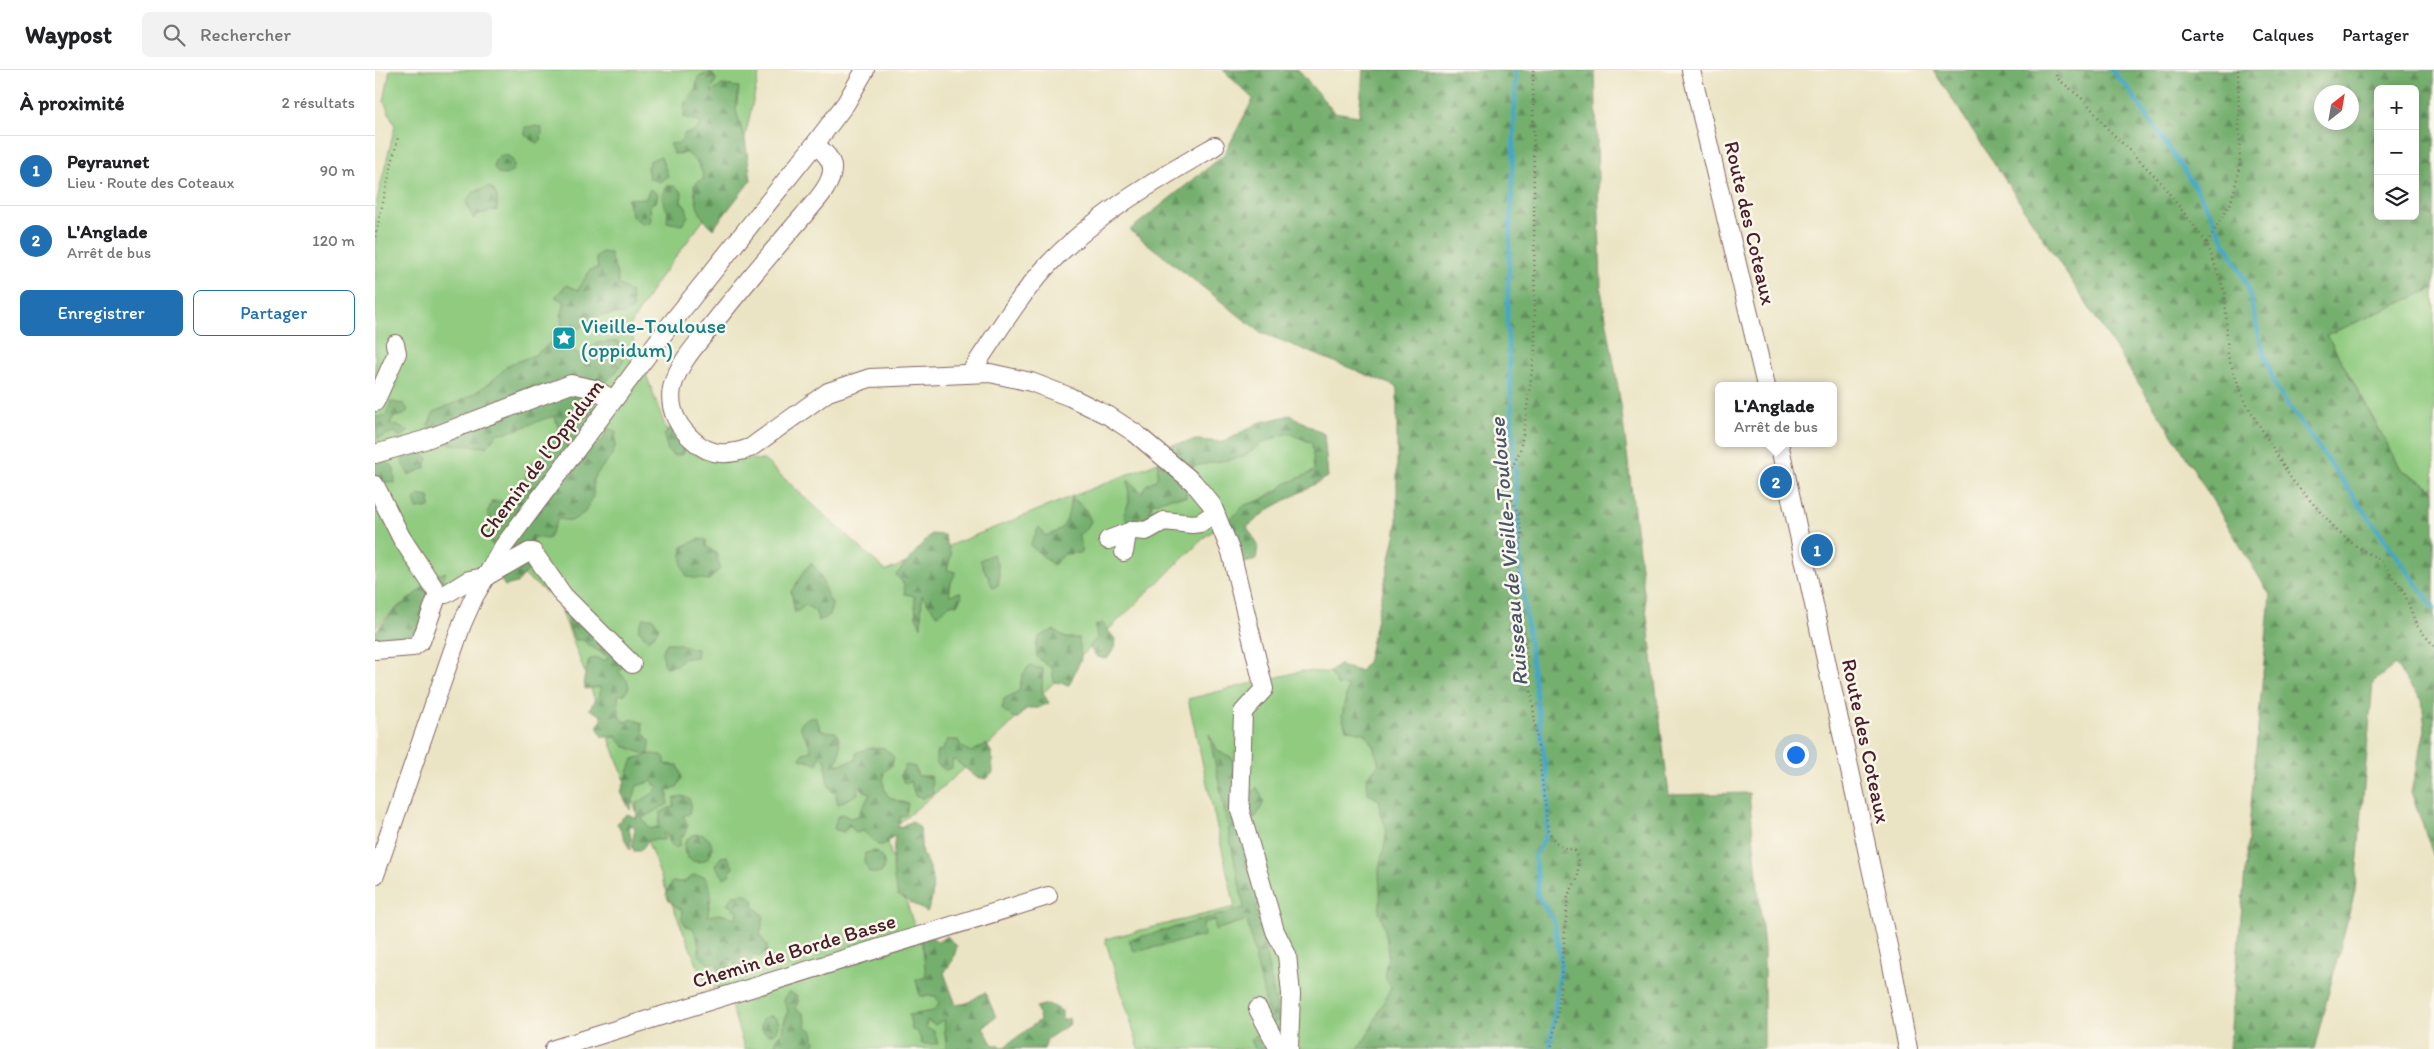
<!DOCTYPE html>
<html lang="fr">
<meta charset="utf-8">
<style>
:root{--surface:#fff;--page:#f2f2f2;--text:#202124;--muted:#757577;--line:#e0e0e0;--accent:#1f6fb2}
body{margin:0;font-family:Itim,sans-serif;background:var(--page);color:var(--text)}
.controls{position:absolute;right:15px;top:15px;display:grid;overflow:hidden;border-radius:8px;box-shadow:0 2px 12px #0003}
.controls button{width:45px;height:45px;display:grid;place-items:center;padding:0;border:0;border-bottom:1px solid var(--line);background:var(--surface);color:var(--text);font:25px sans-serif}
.compass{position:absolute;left:1939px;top:15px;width:45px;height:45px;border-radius:50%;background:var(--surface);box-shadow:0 2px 12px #0003;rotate:31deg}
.you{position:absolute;left:1420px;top:684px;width:18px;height:18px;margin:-12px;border:4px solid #fff;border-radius:50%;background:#1a73e8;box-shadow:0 0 0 8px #1a73e833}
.badge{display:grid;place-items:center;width:32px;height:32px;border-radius:50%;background:var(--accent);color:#fff;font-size:16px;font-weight:700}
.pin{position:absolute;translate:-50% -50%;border:2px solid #fff;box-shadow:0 1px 5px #0006}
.popup{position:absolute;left:1340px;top:312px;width:122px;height:65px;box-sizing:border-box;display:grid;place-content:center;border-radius:8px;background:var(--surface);filter:drop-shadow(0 1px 4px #0005);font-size:16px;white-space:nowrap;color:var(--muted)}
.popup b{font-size:19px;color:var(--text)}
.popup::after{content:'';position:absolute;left:50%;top:100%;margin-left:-10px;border:10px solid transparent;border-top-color:var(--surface)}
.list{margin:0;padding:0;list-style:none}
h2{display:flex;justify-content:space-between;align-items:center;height:65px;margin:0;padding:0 20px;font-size:21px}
h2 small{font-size:16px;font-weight:400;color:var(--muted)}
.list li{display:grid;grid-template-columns:32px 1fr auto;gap:15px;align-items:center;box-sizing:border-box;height:70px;padding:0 20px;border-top:1px solid var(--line)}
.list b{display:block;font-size:19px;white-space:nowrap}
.list p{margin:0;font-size:16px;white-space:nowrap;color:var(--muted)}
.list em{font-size:16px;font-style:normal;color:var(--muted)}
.actions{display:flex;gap:10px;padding:15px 20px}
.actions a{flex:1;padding:11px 0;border:1px solid var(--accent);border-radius:8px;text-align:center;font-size:18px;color:var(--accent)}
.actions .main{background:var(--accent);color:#fff}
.icon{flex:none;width:28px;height:28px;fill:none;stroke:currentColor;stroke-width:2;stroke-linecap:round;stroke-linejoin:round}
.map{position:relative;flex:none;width:2059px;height:979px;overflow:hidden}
header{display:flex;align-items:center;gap:30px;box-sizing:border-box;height:70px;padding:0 25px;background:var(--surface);border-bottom:1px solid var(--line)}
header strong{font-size:24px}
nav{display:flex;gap:28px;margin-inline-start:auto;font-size:18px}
.search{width:350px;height:45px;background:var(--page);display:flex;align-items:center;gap:12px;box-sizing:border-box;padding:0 18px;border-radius:8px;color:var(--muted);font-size:19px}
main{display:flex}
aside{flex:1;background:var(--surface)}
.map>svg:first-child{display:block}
</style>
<header>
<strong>Waypost</strong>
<div class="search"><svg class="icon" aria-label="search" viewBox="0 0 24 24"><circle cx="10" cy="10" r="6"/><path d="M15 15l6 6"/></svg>Rechercher</div>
<nav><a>Carte</a><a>Calques</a><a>Partager</a></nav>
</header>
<main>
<aside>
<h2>À proximité<small>2 résultats</small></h2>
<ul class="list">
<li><span class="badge">1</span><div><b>Peyraunet</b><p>Lieu · Route des Coteaux</p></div><em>90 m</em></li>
<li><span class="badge">2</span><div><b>L'Anglade</b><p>Arrêt de bus</p></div><em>120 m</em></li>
</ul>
<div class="actions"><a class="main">Enregistrer</a><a>Partager</a></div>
</aside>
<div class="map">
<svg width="2059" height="979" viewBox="0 0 2059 979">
<defs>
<pattern id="forest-firs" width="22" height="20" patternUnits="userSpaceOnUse" patternTransform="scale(1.25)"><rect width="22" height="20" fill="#74af6e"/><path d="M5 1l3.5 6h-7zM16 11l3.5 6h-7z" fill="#618e5b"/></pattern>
</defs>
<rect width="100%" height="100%" fill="#fbf7ec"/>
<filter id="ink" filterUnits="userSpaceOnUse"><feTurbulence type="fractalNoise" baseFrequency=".02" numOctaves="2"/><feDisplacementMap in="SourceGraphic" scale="10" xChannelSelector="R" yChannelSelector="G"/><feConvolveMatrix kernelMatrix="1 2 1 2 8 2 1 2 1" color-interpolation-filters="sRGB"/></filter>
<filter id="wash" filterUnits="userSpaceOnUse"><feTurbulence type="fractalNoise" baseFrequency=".0096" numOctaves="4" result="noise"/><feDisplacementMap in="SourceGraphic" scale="20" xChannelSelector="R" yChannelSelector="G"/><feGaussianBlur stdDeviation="1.12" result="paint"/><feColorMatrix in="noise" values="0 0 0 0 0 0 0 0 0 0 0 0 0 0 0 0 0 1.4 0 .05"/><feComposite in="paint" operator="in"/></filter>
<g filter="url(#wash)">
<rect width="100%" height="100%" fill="#ebe4c4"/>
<g fill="#90cb80" stroke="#6d7556">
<path d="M 15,0 L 385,0 L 361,107 L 281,213 L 254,258 L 293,364 L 325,387 L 389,390 L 511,501 L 783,392 L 911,355 L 941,368 L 946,397 L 893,425 L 832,465 L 589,699 L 510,765 L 537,849 L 589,979 L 370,979 L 352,923 L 328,909 L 286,807 L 183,531 L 146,503 L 93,504 L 25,535 L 0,558 L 0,138 L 20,56 L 9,32 Z"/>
<path d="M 2059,218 L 2059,419 L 2026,399 L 1952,265 Z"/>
<path d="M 927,601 L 989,604 L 1017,720 L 1019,928 L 983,979 L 764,979 L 730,869 L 860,837 L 813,629 Z"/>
</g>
<g fill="url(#forest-firs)" stroke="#5f674c" fill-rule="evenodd">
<path d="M 848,0 L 923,0 L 959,42 L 984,46 L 988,0 L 1220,0 L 1226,219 L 1246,335 L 1294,725 L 1374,723 L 1389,878 L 1389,979 L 983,979 L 992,966 L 1016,917 C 1005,904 1012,899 1013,884 C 1013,874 1009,851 1004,843 C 1007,825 1004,816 1004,800 C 1005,787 1012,775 1011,761 C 1010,747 1003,750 1005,731 L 993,723 L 992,707 L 1004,694 L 998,676 L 990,664 L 971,659 L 967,646 L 973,616 L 962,615 L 955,602 L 965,594 L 968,597 L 985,601 L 992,593 L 1022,457 L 1022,317 L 885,262 L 755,160 L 849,85 L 878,29 Z"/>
<path d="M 1558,0 L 2059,0 L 2059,218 L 1952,265 L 2026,399 L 2059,419 L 2059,787 L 2036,722 L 2050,660 L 2047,630 L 2020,595 L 1998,612 L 1980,821 L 1939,979 L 1854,979 L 1895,525 L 1802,372 ZM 2003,19 L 2040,19 L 2040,146 L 2003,146 ZM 1946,22 L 1976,22 L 1976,52 L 1946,52 Z"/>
<path d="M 336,2 L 341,9 L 336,23 L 347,15 L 364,17 L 361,41 L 370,69 L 376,110 L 338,159 C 324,147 320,134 319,115 L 329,108 L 324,94 L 312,83 L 299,84 L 294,74 L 305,73 L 310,63 L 318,62 L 326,55 L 322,51 L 309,47 L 310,32 L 320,22 L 323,7 Z"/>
<path d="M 161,56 L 167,58 L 166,71 L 162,73 L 150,65 L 150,57 Z"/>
<circle cx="129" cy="95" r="10"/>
<path d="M 286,86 L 293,106 L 284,112 L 274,108 L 272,97 L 276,90 Z"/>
<path d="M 292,116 L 299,116 L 307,122 L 306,132 L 311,137 L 313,146 L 307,155 L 292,152 L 293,141 L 289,136 L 287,124 Z"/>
<path d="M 112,117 L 117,118 L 122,126 L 122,140 L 104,144 L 98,149 L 91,131 L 99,122 Z"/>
<path d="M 275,119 L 283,124 L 281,132 L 275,134 L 276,153 L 268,154 L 257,146 L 252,129 L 271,128 Z"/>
<path d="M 227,182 L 235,183 C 236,194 244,203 243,214 L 256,222 L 258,238 L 249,244 L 227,245 L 199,261 L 187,256 L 186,246 L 190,232 L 180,227 L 191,215 L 203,220 L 215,200 L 223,198 L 221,187 Z"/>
<path d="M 178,271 L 206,285 L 222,273 L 243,271 L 249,289 L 241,302 L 225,318 L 209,379 L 229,370 L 231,358 L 241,361 L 240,377 L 236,386 L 218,409 L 218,426 L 210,442 L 197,451 L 183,449 L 173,469 L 158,467 L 151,494 L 158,488 L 159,493 L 142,513 L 130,516 L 120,501 L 123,473 L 116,474 L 113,464 L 119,454 L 112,443 L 117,431 L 138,432 L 149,414 L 153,396 L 169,384 L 184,361 L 180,346 C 160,350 143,363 123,363 L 111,377 L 63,373 L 53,355 L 59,342 L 95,326 L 116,312 L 132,296 L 161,284 Z"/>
<path d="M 16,332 L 29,334 L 33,340 L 29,345 L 19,347 L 15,353 L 34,361 L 26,367 L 19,362 L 3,368 L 0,348 L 11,345 Z"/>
<path d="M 915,345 L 949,364 L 953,407 L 896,438 L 872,457 L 883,475 L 881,490 L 866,494 L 851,453 L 870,435 L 886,430 L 903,421 L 910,414 L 939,401 L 937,373 L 913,363 L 889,372 L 868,387 L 820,396 L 810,402 L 790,376 L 822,370 L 849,372 L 883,353 Z"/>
<path d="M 296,356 L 314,373 L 308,384 L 299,386 L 293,381 L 289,366 Z"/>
<path d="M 44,380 L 53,388 L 50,398 L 34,405 L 27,393 L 31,382 Z"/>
<path d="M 8,388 L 19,398 L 20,413 L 5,411 L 0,406 L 0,391 Z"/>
<path d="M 783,392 L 811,410 L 811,427 L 794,428 L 777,434 L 774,446 L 763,460 L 754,456 L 749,444 L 754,432 L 753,410 L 767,423 L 771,415 L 782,409 Z"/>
<path d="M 44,425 L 54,427 L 55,437 L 42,439 L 39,430 Z"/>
<path d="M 696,426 L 710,439 L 716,451 L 712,459 L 703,465 L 706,472 L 706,483 L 690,484 L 678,495 L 655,475 L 664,457 L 670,466 C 695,459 692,448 696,426 Z"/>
<path d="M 556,464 L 569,465 L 576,485 L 572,500 L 581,502 L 574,517 L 575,525 L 585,522 L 587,526 L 582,535 L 575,534 L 564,545 L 561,544 L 547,525 L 546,557 L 541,547 L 539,526 L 530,524 L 529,514 L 521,505 Z"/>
<path d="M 324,469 L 331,470 L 331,476 L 341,483 L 345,499 L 334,510 L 312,507 L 307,495 L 307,477 Z"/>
<path d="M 618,484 C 623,494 626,504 623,515 L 618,518 L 605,490 Z"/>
<path d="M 436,493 C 451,508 447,520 457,534 L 455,545 L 444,551 L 440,541 L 431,535 L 420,543 L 416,521 C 424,512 427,501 436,493 Z"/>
<path d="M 71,502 L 48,559 L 0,582 L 0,562 L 19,541 L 45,520 L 59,506 Z"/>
<path d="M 194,542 L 249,594 L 244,602 L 252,610 L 254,617 L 250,624 L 243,625 L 244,646 L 250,652 L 259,649 L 267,653 L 269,664 L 275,671 L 274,684 C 264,684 259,679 250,677 L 241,667 L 227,667 L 222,656 L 230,647 L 214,639 L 225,624 L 225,617 L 210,619 L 209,609 L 214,590 L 220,587 L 228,591 L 234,588 C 225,580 216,579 208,570 L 200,570 L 194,556 Z"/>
<path d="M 268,548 L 278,548 L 284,557 L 279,566 L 272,570 L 263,559 Z"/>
<path d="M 727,553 L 740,569 L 739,579 L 732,589 L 722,587 L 714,577 L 722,568 L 720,556 Z"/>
<path d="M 679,560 L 691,568 L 704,568 L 706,589 L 694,615 L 679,612 L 677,599 L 662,587 L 661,575 L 665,566 Z"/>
<path d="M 292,573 C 305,572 310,577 322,579 L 321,587 L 307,589 L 302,595 L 290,597 L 287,581 Z"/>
<path d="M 654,596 L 668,599 L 667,621 L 674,633 L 663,638 L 651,638 L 643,648 L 637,647 L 627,639 L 629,629 L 644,621 L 647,606 Z"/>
<path d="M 440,647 L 447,661 L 461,662 C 467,674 466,682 461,695 L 481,690 L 481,683 L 494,678 L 509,678 L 519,687 L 517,695 L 509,702 C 507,723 511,730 533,733 L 531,745 L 525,747 L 523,758 L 537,751 L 545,758 L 547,786 L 551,787 C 558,806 561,824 552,842 L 523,825 C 516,805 518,785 520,765 L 508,775 L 503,775 L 488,761 L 480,763 L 475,755 L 469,762 L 459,759 L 462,747 L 467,744 L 475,748 L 483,746 L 495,724 L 482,716 L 483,724 L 463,734 L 461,725 C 450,716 451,704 451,691 L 445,686 L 442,694 L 425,689 L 428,683 L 436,681 C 434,668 427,666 425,655 L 431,649 Z"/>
<path d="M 834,664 L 843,681 L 856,687 L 871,718 L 877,723 L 882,717 L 889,732 L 881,747 L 869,753 L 888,834 L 881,836 L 904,949 L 899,953 L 892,939 L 872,850 L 840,860 L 840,850 L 828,853 L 829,866 L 759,882 L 754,870 L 869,838 Z"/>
<path d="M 572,670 L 583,670 L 586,676 L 596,682 L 611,674 L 617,683 L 618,703 L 611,709 L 601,707 L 580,690 L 577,691 L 577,698 L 570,700 L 561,693 L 561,683 L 568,679 Z"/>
<path d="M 276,684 L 287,685 L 290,688 L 290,694 L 303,695 L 307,708 L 303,716 L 293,721 L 293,734 L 267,748 L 275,759 L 283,757 L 286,742 L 299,736 L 299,729 L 307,726 L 314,728 L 316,734 L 314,744 L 308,746 L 313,755 L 309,765 L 305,767 L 305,775 L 303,777 L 297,777 L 292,765 L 289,763 L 289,770 L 274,770 L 265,781 L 259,781 L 257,775 L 260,758 L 257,755 L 254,758 L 256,769 L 255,780 L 242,753 L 252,744 L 262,748 L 261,734 L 277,724 L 284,716 L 279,715 L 277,711 L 262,716 L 255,740 L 246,722 L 258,689 Z"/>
<path d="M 531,695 L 540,697 L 543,706 L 556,706 L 558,723 L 547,728 L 540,726 L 536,712 L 530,714 L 525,705 Z"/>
<circle cx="323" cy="778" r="14"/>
<path d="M 501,781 C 510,789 511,793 506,803 L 495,803 L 489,792 L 490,783 Z"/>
<path d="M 352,786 L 358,797 L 354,805 L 349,808 L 340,795 L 346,787 Z"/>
<path d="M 319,805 L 329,806 C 341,824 334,829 333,846 L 344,844 L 361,848 L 362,841 L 352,834 L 358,825 L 372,824 L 379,831 L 378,836 L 389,846 L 385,866 L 392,875 L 392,882 L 386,886 L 377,886 L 375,892 L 369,897 L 362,897 L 354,887 L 355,899 L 344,900 L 341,893 L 332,893 L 324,885 L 324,876 L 318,858 L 311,856 L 307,849 L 308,841 L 294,831 L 291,824 L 297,812 L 309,812 Z"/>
<path d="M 546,858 L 563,872 L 572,866 L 582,876 L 578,890 L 569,903 L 581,935 L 592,933 L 610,922 L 621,947 L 608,957 L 617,974 L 629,977 L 665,950 L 661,937 L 673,934 L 687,941 L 687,951 L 694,948 L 695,954 L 672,969 L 669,979 L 571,979 L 569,949 L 560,955 L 552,950 L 551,958 L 559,961 L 563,974 L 547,974 L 543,962 L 537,960 L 534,945 L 558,941 L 564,934 L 561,926 L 545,926 L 541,910 L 551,907 Z"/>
<path d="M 414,922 L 422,926 L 424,933 L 420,939 L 428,943 L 431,951 L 430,956 L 438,961 L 440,973 L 435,978 L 398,979 L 403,966 L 409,960 L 408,955 L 413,941 L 408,929 Z"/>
<circle cx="395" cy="955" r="9"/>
<path d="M 885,961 L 896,979 L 880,979 L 876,970 Z"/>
</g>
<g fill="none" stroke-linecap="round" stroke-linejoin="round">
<g stroke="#45a7c5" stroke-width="4.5">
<path d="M 1141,0 L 1132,252 L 1146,507 L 1173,717 C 1173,742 1176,766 1159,786 L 1163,807 L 1162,825 L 1179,851 L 1186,893 L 1175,979"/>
<path d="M 1736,0 L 1753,18 L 1824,123 L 1872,214 L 1885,270 L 1901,318 L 2059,538"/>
</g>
</g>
</g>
<g filter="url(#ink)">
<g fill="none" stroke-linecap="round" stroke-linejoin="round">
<g stroke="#826461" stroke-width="20">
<g id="minor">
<path d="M 1316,0 L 1391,316"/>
<path d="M 440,74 C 447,81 457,88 457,98 C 458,115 438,134 428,146 C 397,182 367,217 338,254 C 323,273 303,293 297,318 C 293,340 304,358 319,371 C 336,387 355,385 375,378 L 453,322 L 495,308 L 615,303 L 656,312 L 695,327 L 734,346 L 760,363 L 818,412 L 837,435 L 856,482 L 889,619 L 868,642 L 865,740 L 900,861 L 912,885 L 916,924 L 914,979"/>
<path d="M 595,303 C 619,268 642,229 670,198 C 718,146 780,111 840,76"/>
<path d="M 0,332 L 22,283 L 20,274"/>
<path d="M 1404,373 L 1516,890 L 1533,979"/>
<path d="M 0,384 L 49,370 L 196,314 L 220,319 L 238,330"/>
<path d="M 0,415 L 26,467 L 63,524 L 46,571 L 38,577 L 0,580"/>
<path d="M 733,470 L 759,460 L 771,461 L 789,451 L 817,454 L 825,453 L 840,443"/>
<path d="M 749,482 L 752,463"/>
<path d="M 63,524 L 71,524 L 94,510 L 110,507 L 154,482 L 158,482 L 188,525 L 257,594"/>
<path d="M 0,805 L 87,554 L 99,527 L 128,477 L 295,255 L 440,74 L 471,33 L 490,0"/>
<path d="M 883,939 L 904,979"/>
<path d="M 179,979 L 673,826"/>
</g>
</g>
<g stroke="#826461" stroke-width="2.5" stroke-dasharray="1 4" stroke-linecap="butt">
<path d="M 1158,0 L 1160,278 L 1150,352 L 1145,381 L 1134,404 L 1132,421 L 1143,442 L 1147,463 L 1140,529 L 1149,562 L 1173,761 C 1182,777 1185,775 1200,781 L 1203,790 L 1203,808 L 1193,825 L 1183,943 L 1175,979"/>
<path d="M 1680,0 L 1682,8 L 1710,31 L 1733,59 L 1783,109 L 1832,173 L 1850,223 L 1853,287 L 1869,330 L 1917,410 L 1959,457 L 1979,475 L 2005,490 L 2028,520 L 2042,556 L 2059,576"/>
<path d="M 0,167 L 23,67"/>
<path d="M 1832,173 L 1856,132 L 1865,98 L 1863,0"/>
</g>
<use href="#minor" stroke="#fff" stroke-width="18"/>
</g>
</g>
<defs>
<g id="sight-square" transform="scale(1.25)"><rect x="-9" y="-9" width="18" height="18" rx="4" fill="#0f9aa8" stroke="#fbf7ec"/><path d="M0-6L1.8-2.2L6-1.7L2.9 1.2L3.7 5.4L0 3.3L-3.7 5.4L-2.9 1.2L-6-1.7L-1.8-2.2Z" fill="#fff"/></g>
</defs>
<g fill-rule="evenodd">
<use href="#sight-square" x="189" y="268"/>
</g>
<g text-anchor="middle" stroke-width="5" stroke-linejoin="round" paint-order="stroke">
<g font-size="21" fill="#4a1f2b" stroke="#fbf7ec">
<text transform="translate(1375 153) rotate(77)" y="7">Route des Coteaux</text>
<text transform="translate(166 389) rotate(-53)" y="7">Chemin de l'Oppidum</text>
<text transform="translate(1491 671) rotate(78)" y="7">Route des Coteaux</text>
<text transform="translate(419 881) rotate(-17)" y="7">Chemin de Borde Basse</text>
</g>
<g font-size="21" fill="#0d838f" stroke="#fbf7ec" text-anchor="start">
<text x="206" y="263">Vieille-Toulouse<tspan x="206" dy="24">(oppidum)</tspan></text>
</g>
<g font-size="22" font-style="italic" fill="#485569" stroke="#fbf7ec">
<text transform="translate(1133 482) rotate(-95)" y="8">Ruisseau de Vieille-Toulouse</text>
</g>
</g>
</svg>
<div class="controls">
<button>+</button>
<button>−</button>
<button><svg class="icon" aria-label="layers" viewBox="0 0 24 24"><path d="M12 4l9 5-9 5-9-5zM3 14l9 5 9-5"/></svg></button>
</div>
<svg class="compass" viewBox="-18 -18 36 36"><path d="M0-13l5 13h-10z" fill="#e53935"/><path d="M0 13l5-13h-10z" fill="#757577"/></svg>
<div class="you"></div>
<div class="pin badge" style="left:1442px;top:480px">1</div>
<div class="pin badge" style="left:1401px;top:412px">2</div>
<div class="popup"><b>L'Anglade</b>Arrêt de bus</div>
</div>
</main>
